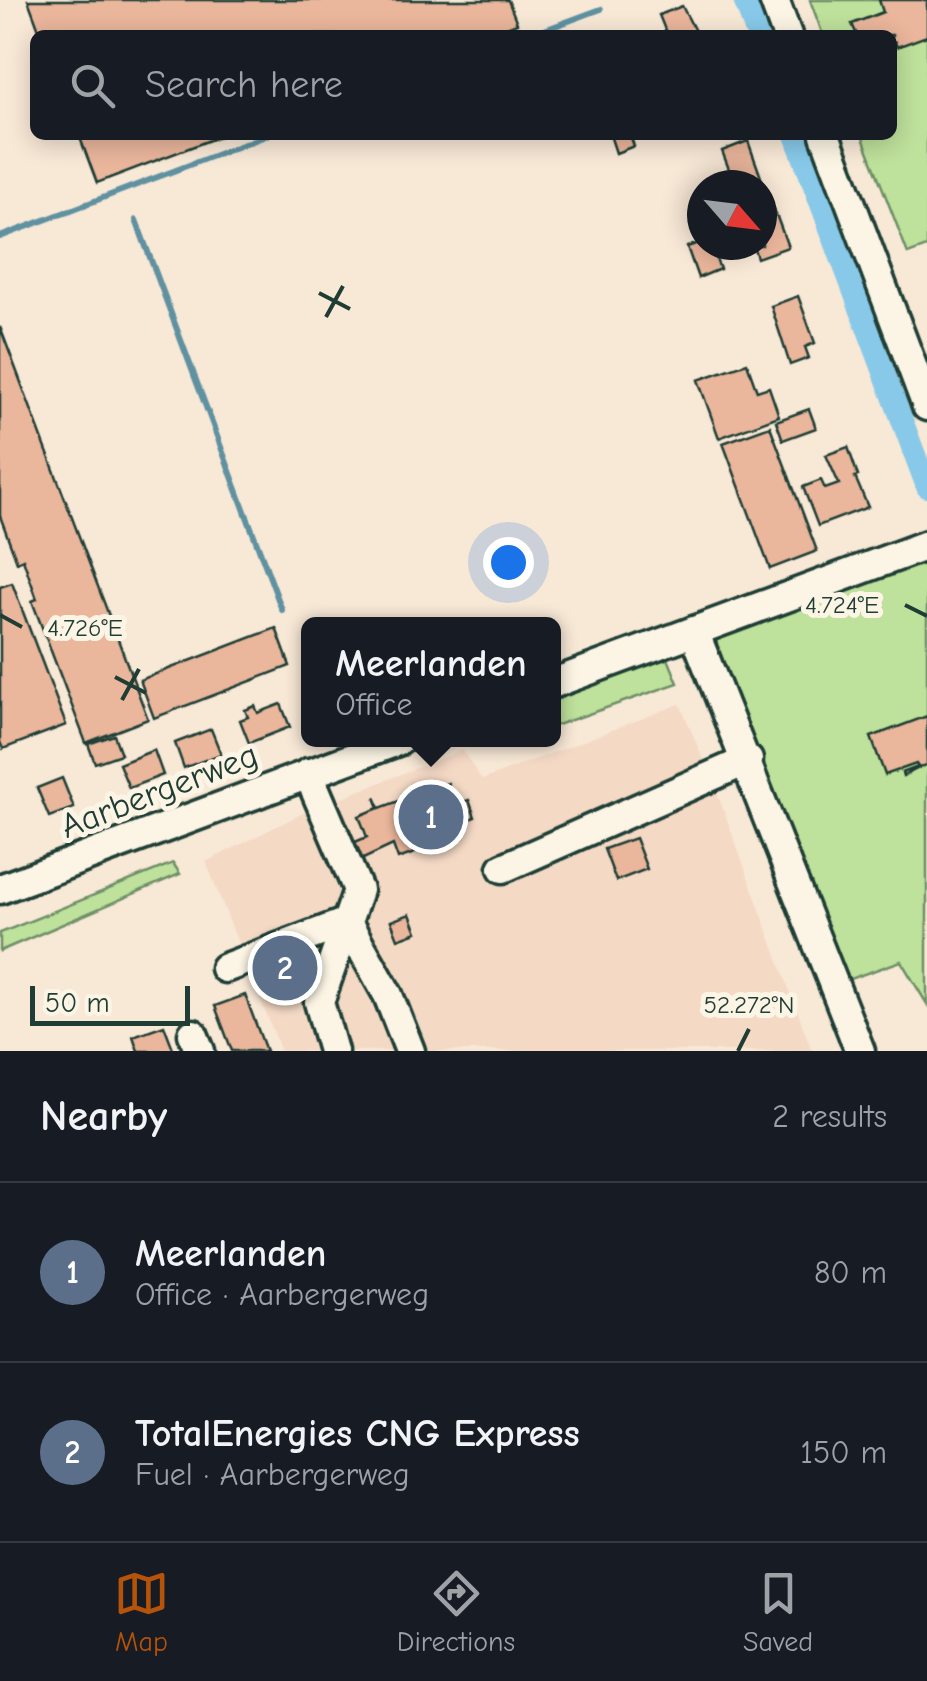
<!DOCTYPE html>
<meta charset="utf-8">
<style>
:root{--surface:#171b24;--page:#242831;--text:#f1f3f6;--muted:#9ea1a6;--line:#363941;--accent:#b45309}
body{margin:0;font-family:"Comic Neue",sans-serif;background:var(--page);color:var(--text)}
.compass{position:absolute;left:687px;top:170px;width:90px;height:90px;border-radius:50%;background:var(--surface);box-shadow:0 5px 25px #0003;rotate:118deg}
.scale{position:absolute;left:30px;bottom:25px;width:160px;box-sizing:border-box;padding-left:10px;border:5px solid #1f3d34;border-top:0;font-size:28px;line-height:35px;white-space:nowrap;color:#1f3d34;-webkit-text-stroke:8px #fcf5e5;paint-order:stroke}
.you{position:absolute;left:508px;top:562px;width:35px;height:35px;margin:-25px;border:8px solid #fff;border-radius:50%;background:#1a73e8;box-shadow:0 0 0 15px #1a73e833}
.badge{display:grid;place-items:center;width:65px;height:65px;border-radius:50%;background:var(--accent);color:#fff;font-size:32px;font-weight:700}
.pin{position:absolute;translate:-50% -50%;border:5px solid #fff;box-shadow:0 2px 10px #0006}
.popup{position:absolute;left:301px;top:617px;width:260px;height:130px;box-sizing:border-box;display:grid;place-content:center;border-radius:15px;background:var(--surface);filter:drop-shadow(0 2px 8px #0005);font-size:32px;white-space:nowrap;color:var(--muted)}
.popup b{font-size:38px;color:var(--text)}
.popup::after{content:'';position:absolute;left:50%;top:100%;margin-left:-20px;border:20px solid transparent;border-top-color:var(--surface)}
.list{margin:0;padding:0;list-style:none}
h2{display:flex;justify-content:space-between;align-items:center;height:130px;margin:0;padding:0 40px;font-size:42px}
h2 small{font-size:32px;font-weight:400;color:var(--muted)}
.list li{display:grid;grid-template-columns:65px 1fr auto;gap:30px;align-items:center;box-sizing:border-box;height:180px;padding:0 40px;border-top:2px solid var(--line)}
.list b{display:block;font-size:38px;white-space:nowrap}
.list p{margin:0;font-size:32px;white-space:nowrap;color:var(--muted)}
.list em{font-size:32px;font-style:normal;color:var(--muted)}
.icon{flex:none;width:55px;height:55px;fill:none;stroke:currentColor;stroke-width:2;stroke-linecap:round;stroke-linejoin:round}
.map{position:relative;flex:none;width:927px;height:1051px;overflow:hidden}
.search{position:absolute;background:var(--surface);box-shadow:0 5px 25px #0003;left:30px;right:30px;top:30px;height:110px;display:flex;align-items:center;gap:25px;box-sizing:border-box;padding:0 35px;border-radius:15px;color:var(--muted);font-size:38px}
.sheet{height:490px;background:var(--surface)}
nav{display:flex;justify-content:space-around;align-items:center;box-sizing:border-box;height:140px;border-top:2px solid var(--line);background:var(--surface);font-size:28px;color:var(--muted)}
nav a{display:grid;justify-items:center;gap:5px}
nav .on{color:var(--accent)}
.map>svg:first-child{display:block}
</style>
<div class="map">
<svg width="927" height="1051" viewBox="0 0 927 1051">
<rect width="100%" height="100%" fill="#f8e8d6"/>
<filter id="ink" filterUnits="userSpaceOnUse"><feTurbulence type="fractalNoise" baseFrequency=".01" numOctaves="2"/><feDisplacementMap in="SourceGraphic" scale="20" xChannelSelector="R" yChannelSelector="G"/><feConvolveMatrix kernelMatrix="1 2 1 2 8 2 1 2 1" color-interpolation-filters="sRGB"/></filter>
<g filter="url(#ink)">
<path fill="#f4d9c5" d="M 680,704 L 716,790 L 812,1051 L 281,1051 L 206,862 L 301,814 L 462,750 L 482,780 Z"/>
<g fill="#bee19b" stroke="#6e8f68" stroke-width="2.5">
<path d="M 810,0 L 927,0 L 927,247 L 908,254 L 862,135 L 892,135 L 892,35 L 823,35 Z"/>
<path d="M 927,558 L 927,1004 L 901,961 L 847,980 L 768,785 L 715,638 Z"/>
<path d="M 667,656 L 678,683 L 554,726 L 554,698 Z"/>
<path d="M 173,863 L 180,874 L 0,951 L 0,933 Z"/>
</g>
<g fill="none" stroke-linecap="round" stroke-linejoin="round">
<g stroke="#5e91a1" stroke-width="6">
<path d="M 531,35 L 601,9"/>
<path d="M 136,220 L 282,610"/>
<path d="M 0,237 L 268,135"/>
</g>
<g stroke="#88c9e9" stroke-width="22">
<path d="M 744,0 L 757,35"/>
<path d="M 795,135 L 927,487"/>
</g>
</g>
<g fill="#eab69c" stroke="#1f3d34" stroke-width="2.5">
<path d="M 28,0 L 508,0 L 517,23 L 485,35 L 41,35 Z"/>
<path d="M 879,0 L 927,0 L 927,36 L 897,47 L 895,42 L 892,44 L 892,35 L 857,35 L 852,24 L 883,12 Z"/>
<path d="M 682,6 L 697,35 L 667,35 L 659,15 Z"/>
<path d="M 79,135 L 223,135 L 97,183 Z"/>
<path d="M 610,135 L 630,135 L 634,146 L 616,153 Z"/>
<path d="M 748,141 L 762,180 L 750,185 L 735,185 L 722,151 Z"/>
<path d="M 774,209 L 788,247 L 757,258 L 753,245 L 762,245 L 762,214 Z"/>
<path d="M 702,242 L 702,245 L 719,245 L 723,257 L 716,259 L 720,269 L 698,278 L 687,247 Z"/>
<path d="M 798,296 L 815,343 L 805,347 L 809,358 L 790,365 L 771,306 Z"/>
<path d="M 0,327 L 148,719 L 86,743 L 32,601 L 37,599 L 23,559 L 17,562 L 0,516 Z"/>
<path d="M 747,363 L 757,391 L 769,387 L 779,416 L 719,438 L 698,380 Z"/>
<path d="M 809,409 L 816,428 L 783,440 L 776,421 Z"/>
<path d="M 770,426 L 817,551 L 770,569 L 723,443 Z"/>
<path d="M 848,447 L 858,476 L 855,477 L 868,507 L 818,526 L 803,487 L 821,480 L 825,489 L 839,484 L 826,455 Z"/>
<path d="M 12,583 L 66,725 L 3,749 L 0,742 L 0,587 Z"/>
<path d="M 276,628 L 290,666 L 154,718 L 140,680 Z"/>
<path d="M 281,704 L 290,727 L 249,743 L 240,720 L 248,717 L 245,710 L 255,706 L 258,713 Z"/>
<path d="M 927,716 L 927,764 L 903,776 L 902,773 L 918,767 L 916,764 L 885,775 L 871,737 Z"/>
<path d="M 211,729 L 221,754 L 184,768 L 175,743 Z"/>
<path d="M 114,735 L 121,754 L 95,763 L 88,744 Z"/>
<path d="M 154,750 L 163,775 L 129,788 L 119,764 Z"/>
<path d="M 62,778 L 74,808 L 49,817 L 37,788 Z"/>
<path d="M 448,783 L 456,804 L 469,800 L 475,817 L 421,837 L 426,849 L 398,859 L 393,845 L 361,860 L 355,842 L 367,837 L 359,816 L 379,808 L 375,797 L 380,808 Z"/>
<path d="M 635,838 L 647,869 L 616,881 L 604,849 Z"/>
<path d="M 410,914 L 417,932 L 398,939 L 391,921 Z"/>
<path d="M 245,995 L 266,1051 L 232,1051 L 215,1006 Z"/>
<path d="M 164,1025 L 174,1051 L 138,1051 L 133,1036 Z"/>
</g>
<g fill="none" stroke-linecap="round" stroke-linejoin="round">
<g stroke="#1f3d34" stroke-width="35">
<g id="minor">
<path d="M 774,0 L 787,35"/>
<path d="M 825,135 L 927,406"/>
<path d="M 694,631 L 860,1051"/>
<path d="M 554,683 L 927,545"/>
<path d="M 308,773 L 358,890 L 347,922 L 388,995 L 410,1051"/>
<path d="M 503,868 L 748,760"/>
<path d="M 0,889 L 400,740"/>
<path d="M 225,968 L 347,922"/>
<path d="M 193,1034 L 200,1051"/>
<path d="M 333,1051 L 319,1002 L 347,922"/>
</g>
</g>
<use href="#minor" stroke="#fcf5e5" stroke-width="28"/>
</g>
</g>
<path fill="none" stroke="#1f3d34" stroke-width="4" d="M 319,293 L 350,309M 326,317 L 343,286M 905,605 L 927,616M 0,615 L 22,627M 115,677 L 146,693M 122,700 L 139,669M 738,1051 L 749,1029"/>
<g text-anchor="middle" stroke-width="10" stroke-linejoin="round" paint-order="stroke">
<g font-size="35" fill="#1f3d34" stroke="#fcf5e5">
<text transform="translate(159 790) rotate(-21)" y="12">Aarbergerweg</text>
</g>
</g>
<g font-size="25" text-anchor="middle" fill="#1f3d34" stroke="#fcf5e5" stroke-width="10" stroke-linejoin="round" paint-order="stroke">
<text x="842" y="613">4.724°E</text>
<text x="85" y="636">4.726°E</text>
<text x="749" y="1013">52.272°N</text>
</g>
</svg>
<svg class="compass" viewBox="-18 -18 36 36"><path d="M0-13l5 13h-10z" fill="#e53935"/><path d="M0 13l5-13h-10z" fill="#9ea1a6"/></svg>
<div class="scale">50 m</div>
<div class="you"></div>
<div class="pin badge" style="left:431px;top:817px;background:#5c6f8a">1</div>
<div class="popup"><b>Meerlanden</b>Office</div>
<div class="pin badge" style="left:285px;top:968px;background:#5c6f8a">2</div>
<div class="search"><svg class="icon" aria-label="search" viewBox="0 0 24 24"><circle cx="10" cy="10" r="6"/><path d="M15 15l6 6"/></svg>Search here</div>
</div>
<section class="sheet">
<h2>Nearby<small>2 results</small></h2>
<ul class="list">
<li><span class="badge" style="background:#5c6f8a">1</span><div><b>Meerlanden</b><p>Office · Aarbergerweg</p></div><em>80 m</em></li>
<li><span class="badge" style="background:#5c6f8a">2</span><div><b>TotalEnergies CNG Express</b><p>Fuel · Aarbergerweg</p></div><em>150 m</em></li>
</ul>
</section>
<nav>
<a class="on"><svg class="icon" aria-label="map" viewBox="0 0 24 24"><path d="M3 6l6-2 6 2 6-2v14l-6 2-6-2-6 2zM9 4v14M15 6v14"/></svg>Map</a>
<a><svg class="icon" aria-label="directions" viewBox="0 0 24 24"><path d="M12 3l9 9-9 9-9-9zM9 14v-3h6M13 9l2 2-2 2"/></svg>Directions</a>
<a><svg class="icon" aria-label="saved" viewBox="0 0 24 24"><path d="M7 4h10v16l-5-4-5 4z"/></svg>Saved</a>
</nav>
